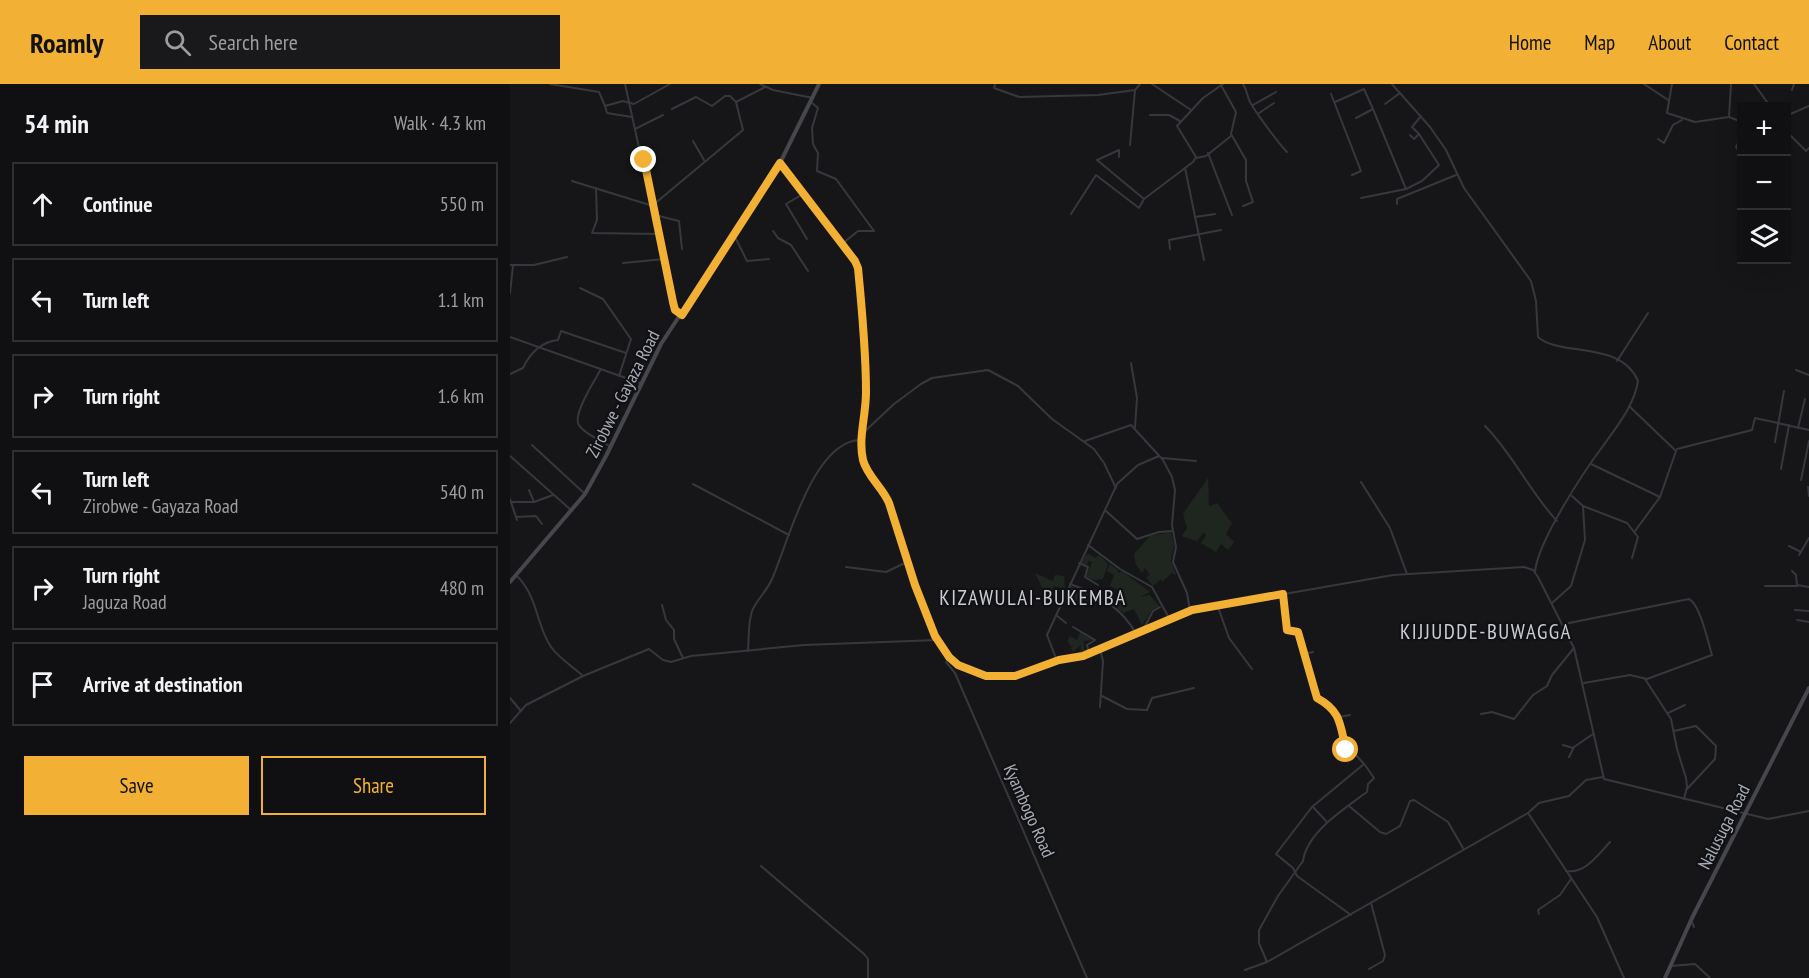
<!DOCTYPE html>
<meta charset="utf-8">
<style>
:root{--surface:#101012;--page:#19191b;--text:#f1f3f6;--muted:#9c9d9f;--line:#303032;--accent:#f2b134}
body{margin:0;font-family:"PT Sans Narrow",sans-serif;background:var(--page);color:var(--text)}
.controls{position:absolute;right:18px;top:18px;display:grid;overflow:hidden;border-radius:0px;box-shadow:0 6px 24px #0002}
.controls button{width:54px;height:54px;display:grid;place-items:center;padding:0;border:0;border-bottom:2px solid var(--line);background:var(--surface);color:var(--text);font:30px sans-serif}
.stop{position:absolute;width:18px;height:18px;margin:-14px;border:4px solid #f2b134;border-radius:50%;background:#fff}
.stop.end{background:#f2b134;border-color:#fff;box-shadow:0 2px 6px #0008}
.list{margin:0;padding:0;list-style:none}
h2{display:flex;justify-content:space-between;align-items:center;height:78px;margin:0;padding:0 24px;font-size:26px}
h2 small{font-size:20px;font-weight:400;color:var(--muted)}
.list li{display:grid;grid-template-columns:39px 1fr auto;gap:18px;align-items:center;box-sizing:border-box;height:84px;margin:0 12px 12px;padding:0 12px;border:2px solid var(--line);border-radius:0px}
.list b{display:block;font-size:22px;white-space:nowrap}
.list p{margin:0;font-size:20px;white-space:nowrap;color:var(--muted)}
.list em{font-size:20px;font-style:normal;color:var(--muted)}
.actions{display:flex;gap:12px;padding:18px 24px}
.actions a{flex:1;padding:14px 0;border:2px solid var(--accent);border-radius:0px;text-align:center;font-size:21px;color:var(--accent)}
.actions .main{background:var(--accent);color:#111}
.icon{flex:none;width:33px;height:33px;fill:none;stroke:currentColor;stroke-width:2;stroke-linecap:round;stroke-linejoin:round}
.map{position:relative;flex:none;width:1299px;height:894px;overflow:hidden}
header{display:flex;align-items:center;gap:36px;box-sizing:border-box;height:84px;padding:0 30px;background:var(--accent);color:#111}
header strong{font-size:28px}
nav{display:flex;gap:33px;margin-inline-start:auto;font-size:21px}
.search{width:420px;height:54px;background:var(--page);display:flex;align-items:center;gap:15px;box-sizing:border-box;padding:0 21px;border-radius:0px;color:var(--muted);font-size:22px}
main{display:flex}
aside{flex:1;background:var(--surface)}
.map>svg:first-child{display:block}
</style>
<header>
<strong>Roamly</strong>
<div class="search"><svg class="icon" aria-label="search" viewBox="0 0 24 24"><circle cx="10" cy="10" r="6"/><path d="M15 15l6 6"/></svg>Search here</div>
<nav><a>Home</a><a>Map</a><a>About</a><a>Contact</a></nav>
</header>
<main>
<aside>
<h2>54 min<small>Walk · 4.3 km</small></h2>
<ul class="list">
<li><svg class="icon" aria-label="ahead" viewBox="0 0 24 24"><path d="M12 20V5M6 11l6-6 6 6"/></svg><div><b>Continue</b></div><em>550 m</em></li>
<li><svg class="icon" aria-label="left" viewBox="0 0 24 24"><path d="M17 20v-9H6M10 6l-5 5 5 5"/></svg><div><b>Turn left</b></div><em>1.1 km</em></li>
<li><svg class="icon" aria-label="right" viewBox="0 0 24 24"><path d="M7 20v-9h11M14 6l5 5-5 5"/></svg><div><b>Turn right</b></div><em>1.6 km</em></li>
<li><svg class="icon" aria-label="left" viewBox="0 0 24 24"><path d="M17 20v-9H6M10 6l-5 5 5 5"/></svg><div><b>Turn left</b><p>Zirobwe - Gayaza Road</p></div><em>540 m</em></li>
<li><svg class="icon" aria-label="right" viewBox="0 0 24 24"><path d="M7 20v-9h11M14 6l5 5-5 5"/></svg><div><b>Turn right</b><p>Jaguza Road</p></div><em>480 m</em></li>
<li><svg class="icon" aria-label="arrive" viewBox="0 0 24 24"><path d="M6 21V4h12l-3 4 3 4H6"/></svg><div><b>Arrive at destination</b></div></li>
</ul>
<div class="actions"><a class="main">Save</a><a>Share</a></div>
</aside>
<div class="map">
<svg width="1299" height="894" viewBox="0 0 1299 894">
<rect width="100%" height="100%" fill="#161618"/>
<g fill="#1e261f">
<path d="M 698,394 L 699,422 L 707,419 L 722,439 L 716,450 L 724,458 L 718,466 L 711,460 L 706,468 L 691,459 L 696,452 L 694,448 L 687,457 L 672,452 L 677,444 L 673,430 Z"/>
<path d="M 661,448 L 664,460 L 661,476 L 666,491 L 662,489 L 652,498 L 651,495 L 643,502 L 636,493 L 640,491 L 635,484 L 632,489 L 626,481 L 624,470 L 640,452 Z"/>
<path d="M 580,470 L 585,474 L 589,471 L 598,480 L 593,495 L 584,496 L 576,493 L 582,478 L 579,477 L 576,481 L 571,479 L 576,471 Z"/>
<path d="M 600,480 L 608,486 L 608,489 L 612,487 L 640,508 L 630,513 L 640,511 L 649,522 L 642,526 L 632,541 L 624,525 L 613,529 L 605,522 L 610,507 L 600,502 L 604,491 L 597,487 Z"/>
<path d="M 525,489 L 543,497 L 545,491 L 554,492 L 555,505 L 544,502 L 537,520 L 533,518 L 535,510 Z"/>
<path d="M 560,502 L 572,506 L 571,509 L 578,508 L 586,512 C 576,522 566,524 554,518 L 555,514 L 561,513 Z"/>
<path d="M 570,548 L 583,556 L 574,557 L 574,565 L 578,566 L 570,570 L 571,561 L 563,568 L 561,564 L 565,560 L 561,563 L 557,557 L 560,552 L 567,556 Z"/>
</g>
<g fill="none" stroke-linecap="round" stroke-linejoin="round">
<g stroke="#37383d" stroke-width="2">
<path d="M 40,0 L 89,8 L 95,22 L 113,17 L 124,20 L 160,0"/>
<path d="M 115,0 L 163,218 L 170,229"/>
<path d="M 250,0 L 263,6 L 303,14"/>
<path d="M 485,0 L 484,4 L 509,13 L 588,11 L 625,6"/>
<path d="M 642,0 L 681,26"/>
<path d="M 733,0 C 737,6 737,12 740,18 C 746,29 769,60 777,68"/>
<path d="M 882,0 L 920,43 L 936,66 L 954,104 L 1021,197 L 1026,217 L 1028,253 C 1050,273 1111,256 1128,297 C 1124,322 1107,342 1093,362 C 1074,387 1027,459 1025,488"/>
<path d="M 1134,0 L 1158,16"/>
<path d="M 1162,0 L 1157,29 L 1185,38 L 1219,33 L 1221,0"/>
<path d="M 1244,0 L 1260,22"/>
<path d="M 711,1 L 726,28 L 721,50 L 736,76 L 736,97 L 743,118 L 733,122"/>
<path d="M 1282,6 L 1284,0"/>
<path d="M 821,10 L 851,87 L 842,91"/>
<path d="M 226,18 L 255,3"/>
<path d="M 301,18 L 308,24 L 302,44 L 303,60 L 308,69 L 307,87 L 326,95 L 364,147 L 348,147 L 332,160"/>
<path d="M 825,18 L 854,5 L 863,25"/>
<path d="M 875,20 L 890,9"/>
<path d="M 743,21 L 766,8"/>
<path d="M 95,22 L 97,29 L 122,33"/>
<path d="M 749,29 L 764,19"/>
<path d="M 640,31 L 659,31 L 670,37"/>
<path d="M 1276,32 L 1299,22"/>
<path d="M 1219,33 L 1232,38"/>
<path d="M 846,34 L 863,25 L 896,105 L 851,114"/>
<path d="M 125,45 L 153,31"/>
<path d="M 1276,47 L 1296,67 L 1299,64"/>
<path d="M 909,50 L 902,43 L 911,32"/>
<path d="M 1232,51 L 1226,63 L 1232,72"/>
<path d="M 1148,55 L 1154,59 L 1163,41 L 1172,36"/>
<path d="M 183,57 L 194,76"/>
<path d="M 620,61 L 625,6 L 630,0"/>
<path d="M 698,69 L 722,131"/>
<path d="M 609,73 L 609,66 L 587,76 L 634,115"/>
<path d="M 686,74 L 696,72 L 721,52"/>
<path d="M 271,79 L 347,181 L 356,308 L 350,362 L 355,382 L 370,401 L 379,419 L 405,501 L 425,552 L 439,573 L 448,581 L 476,592 L 505,592 L 549,576 L 573,572 L 682,526 L 883,491 L 1014,483 L 1023,486 L 1028,493 L 1064,564 L 1094,695 L 1258,735 L 1299,727"/>
<path d="M 675,84 L 694,176"/>
<path d="M 62,97 L 143,122"/>
<path d="M 86,104 L 87,136 L 82,149 L 149,150"/>
<path d="M 896,105 L 912,97 L 929,81 L 909,50 L 904,55 L 900,51"/>
<path d="M 293,110 L 276,120 L 297,155"/>
<path d="M 887,120 L 887,115 L 946,91"/>
<path d="M 143,121 L 233,46 L 226,18 L 220,12 L 215,12 L 202,22 L 186,13 L 162,25"/>
<path d="M 561,130 L 586,91 L 629,124 L 634,115 L 683,78 L 686,73 L 667,42 L 693,14 L 713,0"/>
<path d="M 145,131 L 169,137 L 172,165"/>
<path d="M 685,133 L 705,130"/>
<path d="M 263,147 L 268,154 L 281,161 L 298,187"/>
<path d="M 224,151 L 237,177 L 259,175"/>
<path d="M 660,165 L 659,156 L 711,146"/>
<path d="M 113,179 L 154,175"/>
<path d="M 0,181 L 24,181 L 57,173"/>
<path d="M 70,204 L 93,215 L 121,255 L 109,292"/>
<path d="M 0,209 L 3,182"/>
<path d="M 0,253 L 130,299"/>
<path d="M 1107,277 L 1138,229"/>
<path d="M 621,279 L 627,314 L 625,343"/>
<path d="M 91,285 C 85,296 62,331 69,341 C 74,350 92,357 101,363"/>
<path d="M 1286,286 L 1299,291"/>
<path d="M 0,290 L 13,284 C 20,269 31,258 48,256 L 51,247 L 116,269"/>
<path d="M 1119,322 L 1166,367 L 1150,413 L 1125,447"/>
<path d="M 975,342 C 1003,370 1019,407 1047,437"/>
<path d="M 1288,344 L 1295,315"/>
<path d="M 352,350 L 384,320 L 411,300 L 422,294 L 478,286 L 508,302 L 542,335 L 584,365 L 594,379 L 606,404"/>
<path d="M 575,357 L 621,341 L 653,376 L 662,393 L 665,406 L 662,441 L 666,463 L 663,478 L 677,509 L 680,527"/>
<path d="M 1265,358 L 1274,307"/>
<path d="M 22,361 L 75,410"/>
<path d="M 1167,365 L 1242,346 L 1245,334 L 1299,346"/>
<path d="M 0,372 L 61,426"/>
<path d="M 652,374 L 686,377"/>
<path d="M 1081,380 L 1150,413"/>
<path d="M 1271,385 L 1279,341"/>
<path d="M 1291,396 L 1299,357"/>
<path d="M 851,398 L 880,444 L 897,490"/>
<path d="M 183,400 L 279,451"/>
<path d="M 1298,403 L 1299,412"/>
<path d="M 19,406 L 24,418"/>
<path d="M 1062,412 L 1073,422 L 1117,439 L 1128,453 L 1122,474"/>
<path d="M 0,415 L 7,436"/>
<path d="M 0,418 L 24,418 L 43,411"/>
<path d="M 596,427 L 627,455 L 649,448 L 663,447"/>
<path d="M 6,433 L 26,432 L 32,440"/>
<path d="M 578,461 L 610,485 L 642,503 L 659,534"/>
<path d="M 1279,462 L 1291,468"/>
<path d="M 1289,471 L 1299,454"/>
<path d="M 569,479 L 578,483 L 575,493 L 588,501"/>
<path d="M 336,483 L 376,488 L 399,477"/>
<path d="M 1282,487 L 1286,491 L 1287,501 L 1299,503"/>
<path d="M 6,491 C 28,512 26,541 41,563 C 49,574 63,583 73,592 L 139,565 L 153,576 L 161,578 L 181,572 L 294,561 L 427,556"/>
<path d="M 560,500 C 586,509 611,523 625,548"/>
<path d="M 1255,502 L 1288,502"/>
<path d="M 773,510 L 777,546 L 788,548 L 807,614 C 832,627 829,640 836,666 L 844,669 L 854,680 L 802,723 L 766,770 L 783,784 L 787,792 L 841,831"/>
<path d="M 1042,519 L 1061,502 L 1075,456 L 1073,422"/>
<path d="M 152,521 L 156,536 L 164,546 L 164,555 L 173,574"/>
<path d="M 708,523 L 719,554 L 742,585"/>
<path d="M 1285,526 L 1299,527"/>
<path d="M 546,531 L 556,539"/>
<path d="M 1287,536 L 1299,538"/>
<path d="M 1054,540 L 1179,515 C 1190,520 1198,558 1202,571 L 1137,595 L 1120,591 L 1074,599"/>
<path d="M 563,543 L 585,556 L 577,561 L 579,569"/>
<path d="M 634,544 L 643,527 L 650,523"/>
<path d="M 238,567 C 239,554 238,539 242,527 C 247,515 257,507 262,495 C 278,459 303,356 351,356"/>
<path d="M 794,570 L 803,568"/>
<path d="M 439,574 L 436,578 L 445,589 L 577,894"/>
<path d="M 547,577 L 537,551 L 607,400 L 628,381 L 649,372"/>
<path d="M 1135,595 L 1161,635 L 1167,665 L 1176,694 L 1177,703 L 1174,715"/>
<path d="M 592,612 L 617,625 L 637,626 L 642,614 L 684,604"/>
<path d="M 0,614 L 11,627"/>
<path d="M 590,623 L 593,577 L 590,565"/>
<path d="M 1158,629 L 1175,621"/>
<path d="M 971,630 L 982,628 L 1004,635 L 1023,611 L 1037,602 L 1042,591 L 1064,564"/>
<path d="M 829,633 L 840,631"/>
<path d="M 0,639 L 16,621 L 73,592"/>
<path d="M 1164,647 L 1186,642 L 1206,662 L 1205,675 L 1177,705"/>
<path d="M 1053,661 L 1063,664"/>
<path d="M 1059,673 L 1064,663 L 1083,650"/>
<path d="M 839,722 L 870,748 L 876,750 L 890,742 L 900,717 L 904,716 L 938,738 L 953,764"/>
<path d="M 803,723 L 817,738"/>
<path d="M 1018,729 L 1087,833 L 1114,894"/>
<path d="M 251,782 L 354,870 L 358,875 L 358,894"/>
<path d="M 1056,787 C 1075,790 1088,771 1100,758"/>
<path d="M 1029,830 L 1028,826 L 1050,811 L 1061,795"/>
<path d="M 1181,836 L 1184,843"/>
<path d="M 757,878 L 749,859 L 749,846 L 768,812 L 793,777 C 797,748 834,725 857,708 L 858,700 L 864,694 L 855,681"/>
<path d="M 1161,882 L 1185,880 L 1200,894"/>
<path d="M 859,885 L 873,877 L 875,871 L 861,819"/>
<path d="M 735,886 L 757,878 L 1018,729 L 1029,719 L 1059,712 L 1076,696 L 1093,693"/>
</g>
<g stroke="#45474d" stroke-width="4">
<path d="M 0,498 L 75,410 L 96,372 L 151,260 L 270,79 L 309,0"/>
<path d="M 1155,894 L 1182,834 L 1299,604"/>
</g>
</g>
<g fill="none" stroke-linecap="round" stroke-linejoin="round">
<path stroke="#f2b134" stroke-width="8" d="M 134,76 L 163,218 L 165,226 L 172,231 L 270,79 L 345,177 L 348,184 C 352,225 356,267 356,308 C 356,332 348,354 353,376 C 357,392 373,404 379,419 L 405,501 L 425,552 L 439,573 L 448,581 L 476,592 L 505,592 L 549,576 L 573,572 L 682,526 L 773,510 L 777,546 L 788,548 L 807,614 C 831,627 830,640 836,666"/>
</g>
<g text-anchor="middle" stroke-width="4.5" stroke-linejoin="round" paint-order="stroke">
<g font-size="18" fill="#a8adb8" stroke="#111113">
<text transform="translate(113 310) rotate(-63)" y="6">Zirobwe - Gayaza Road</text>
<text transform="translate(519 727) rotate(66)" y="6">Kyambogo Road</text>
<text transform="translate(1214 743) rotate(-63)" y="6">Nalusuga Road</text>
</g>
<g font-size="21" letter-spacing="1.5" fill="#c9ccd4" stroke="#111113">
<text x="523" y="521">KIZAWULAI-BUKEMBA</text>
<text x="976" y="555">KIJJUDDE-BUWAGGA</text>
</g>
</g>
</svg>
<div class="controls">
<button>+</button>
<button>−</button>
<button><svg class="icon" aria-label="layers" viewBox="0 0 24 24"><path d="M12 4l9 5-9 5-9-5zM3 14l9 5 9-5"/></svg></button>
</div>
<div class="stop" style="left:836px;top:666px"></div>
<div class="stop end" style="left:134px;top:76px"></div>
</div>
</main>
